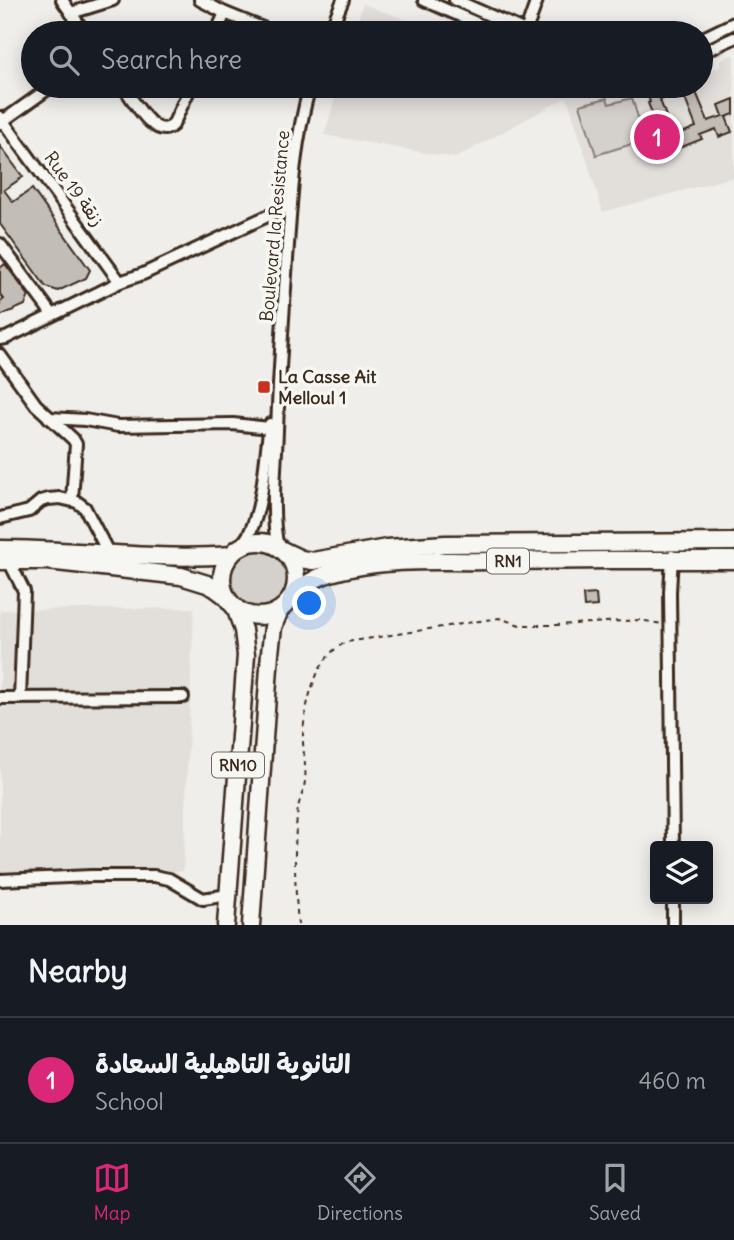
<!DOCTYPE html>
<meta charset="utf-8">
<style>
:root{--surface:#171b24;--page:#20242c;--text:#f1f3f6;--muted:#9ea1a6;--line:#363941;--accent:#db2777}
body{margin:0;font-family:Delius,"Playpen Sans Arabic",sans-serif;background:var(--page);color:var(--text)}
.controls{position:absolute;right:21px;bottom:21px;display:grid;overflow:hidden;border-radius:7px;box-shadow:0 4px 18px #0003}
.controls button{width:63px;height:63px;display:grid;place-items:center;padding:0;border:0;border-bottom:2px solid var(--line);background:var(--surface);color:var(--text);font:35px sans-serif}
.you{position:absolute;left:310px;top:604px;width:24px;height:24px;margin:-18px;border:5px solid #fff;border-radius:50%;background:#1a73e8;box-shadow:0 0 0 10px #1a73e833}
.badge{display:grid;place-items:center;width:46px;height:46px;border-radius:50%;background:var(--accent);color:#fff;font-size:23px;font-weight:700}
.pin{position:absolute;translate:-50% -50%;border:4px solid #fff;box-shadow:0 2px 7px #0006}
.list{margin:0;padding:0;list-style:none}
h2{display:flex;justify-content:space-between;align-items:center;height:91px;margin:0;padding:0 28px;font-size:30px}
h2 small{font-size:23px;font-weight:400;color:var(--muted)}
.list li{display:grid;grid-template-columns:46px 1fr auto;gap:21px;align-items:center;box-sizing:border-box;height:126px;padding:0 28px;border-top:2px solid var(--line)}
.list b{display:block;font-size:26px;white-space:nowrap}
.list p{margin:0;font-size:23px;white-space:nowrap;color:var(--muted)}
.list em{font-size:23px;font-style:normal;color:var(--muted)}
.icon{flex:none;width:38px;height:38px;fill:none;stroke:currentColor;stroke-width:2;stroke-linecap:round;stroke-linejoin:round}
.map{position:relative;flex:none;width:734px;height:925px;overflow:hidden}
.search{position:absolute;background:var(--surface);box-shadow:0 4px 18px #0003;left:21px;right:21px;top:21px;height:77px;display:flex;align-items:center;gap:18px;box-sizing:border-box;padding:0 24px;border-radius:38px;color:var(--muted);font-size:26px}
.sheet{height:217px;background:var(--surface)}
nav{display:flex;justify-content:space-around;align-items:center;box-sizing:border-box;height:98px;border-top:2px solid var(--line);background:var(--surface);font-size:19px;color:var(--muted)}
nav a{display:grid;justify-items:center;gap:4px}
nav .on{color:var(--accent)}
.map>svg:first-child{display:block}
</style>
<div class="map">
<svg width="734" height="925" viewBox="0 0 734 925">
<rect width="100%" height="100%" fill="#efeeea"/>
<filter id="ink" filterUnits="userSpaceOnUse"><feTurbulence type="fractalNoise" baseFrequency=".0143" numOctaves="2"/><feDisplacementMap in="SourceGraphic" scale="14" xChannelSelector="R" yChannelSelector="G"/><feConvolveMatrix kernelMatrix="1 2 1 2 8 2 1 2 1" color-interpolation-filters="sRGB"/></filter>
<g filter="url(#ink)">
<g fill="#e2dfdb">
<path d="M 363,4 L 442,33 L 354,33 Z"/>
<path d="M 734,54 L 734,177 L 603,212 L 567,97 L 455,158 L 324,135 L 339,86 L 701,86 L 701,70 L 703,72 L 710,72 L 716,68 L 718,69 L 721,63 L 720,60 Z"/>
<path d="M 194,608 L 183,871 L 0,884 L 0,610 Z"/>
</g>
<g fill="#d4d1cc" stroke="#887e75" stroke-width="2">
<path d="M 607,98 L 609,104 L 632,98 L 645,140 L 596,155 L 580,105 Z"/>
<circle cx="259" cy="579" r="32"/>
</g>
<g fill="#c2bdb7" stroke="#3b2a1e" stroke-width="2">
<path d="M 664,86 L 695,86 L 688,89 L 690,95 L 696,92 L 708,121 L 723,116 L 719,105 L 734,99 L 734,114 L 726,117 L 732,132 L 719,137 L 716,129 L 700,135 L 702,139 L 672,151 L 667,139 L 696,127 L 682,91 L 660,100 L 667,119 L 656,123 L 648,103 L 650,102 L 648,96 L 656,93 L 655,89 Z"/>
<path d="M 0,146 L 23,177 L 4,190 L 13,202 L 32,189 L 90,270 L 86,278 L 58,291 L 46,287 L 0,224 Z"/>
<path d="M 5,264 L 29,296 L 25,305 L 0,316 L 0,302 L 4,299 L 0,294 L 0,268 Z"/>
<path d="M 596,594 L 597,606 L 584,607 L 583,595 Z"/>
</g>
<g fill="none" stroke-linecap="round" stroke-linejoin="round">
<g stroke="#3b2a1e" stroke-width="16">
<g id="minor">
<path d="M 62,0 L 85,33"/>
<path d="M 200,0 L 225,13 L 275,33"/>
<path d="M 424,0 L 499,33"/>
<path d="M 455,0 L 530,33"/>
<path d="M 71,13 L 113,0"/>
<path d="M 526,31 L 537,0"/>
<path d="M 216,33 L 225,13"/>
<path d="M 329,33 L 343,0"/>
<path d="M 701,39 L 734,23"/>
<path d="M 701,53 L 734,38"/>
<path d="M 123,86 C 133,99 155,142 173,125 L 191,86"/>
<path d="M 0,117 L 120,282"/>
<path d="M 0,123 L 52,86"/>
<path d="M 0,244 L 52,314"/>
<path d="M 0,339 L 6,338 L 120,282 L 143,274 L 291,205"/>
<path d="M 0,355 L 36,405 L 73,439 L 76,444 L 72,500"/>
<path d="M 49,418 L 85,420 L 118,426 L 233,424 L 270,428"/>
<path d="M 0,518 L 29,511 L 41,501 L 48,499 L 60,498 L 77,502 L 85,508 L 109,554"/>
<path d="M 278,547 C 270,515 276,464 277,430 C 279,373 283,317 287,260 C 291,201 294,142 310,86"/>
<path d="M 237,550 C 242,544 247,539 250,532 C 264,503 265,457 270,424"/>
<path d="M 672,556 L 670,592 L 673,846"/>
<path d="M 9,561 L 24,591 L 20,698"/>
<path d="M 0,698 L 183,697"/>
<path d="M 0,880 L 91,876 L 154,876 L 169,879 L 203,899 L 228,895"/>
<path d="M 673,899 L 673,925"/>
</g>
</g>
<g stroke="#3b2a1e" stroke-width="21">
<g id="highway">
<circle cx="259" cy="579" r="37"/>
<path d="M 0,549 C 77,549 154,561 231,555"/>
<path d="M 282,550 L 301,559 L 313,561 L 387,548 L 445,544 L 734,542"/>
<path d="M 0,561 L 48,561 L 181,576 L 207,584 L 215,588 L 227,597"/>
<path d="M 291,599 C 307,579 327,573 351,568 C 396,558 443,562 489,561 C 571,560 652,560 734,560"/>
<path d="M 226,925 L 246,655 L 243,630 L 235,607"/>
<path d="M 251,925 L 270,653 L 273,627 L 280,610"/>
</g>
</g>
<path stroke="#3b2a1e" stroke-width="2" stroke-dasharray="5 5" stroke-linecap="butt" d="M 298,925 C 295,885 293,848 298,808 C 299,801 303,794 304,787 C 308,770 302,751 303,734 C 305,704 316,654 347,642 L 499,618 L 520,625 L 557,625 L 640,620 L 662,624"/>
<use href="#minor" stroke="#f6f6f2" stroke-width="10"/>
<use href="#highway" stroke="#f6f6f2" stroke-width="16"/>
</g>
</g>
<rect fill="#c8321e" stroke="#f6f6f2" stroke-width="2.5" x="257" y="380" width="14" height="14" rx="3.5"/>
<g text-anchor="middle" stroke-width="7" stroke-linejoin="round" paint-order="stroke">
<g fill="#f6f6f2" stroke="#73675e" stroke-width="2">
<rect x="487" y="548.5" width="42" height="25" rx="5"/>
<rect x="212" y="752.5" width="52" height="25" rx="5"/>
</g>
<g font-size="16" font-weight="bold" fill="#3b2a1e">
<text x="508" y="567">RN1</text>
<text x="238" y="771">RN10</text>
</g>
<g font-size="18" fill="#3b2a1e" stroke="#f6f6f2">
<text transform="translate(74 189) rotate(54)" y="6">Rue 19 زنقة</text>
<text transform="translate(275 226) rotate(-85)" y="6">Boulevard la Resistance</text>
</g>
<g font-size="18" font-weight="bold" fill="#3b2a1e" stroke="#f6f6f2" text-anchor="start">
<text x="278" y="383">La Casse Ait<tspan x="278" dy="21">Melloul 1</tspan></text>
</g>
</g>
</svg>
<div class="controls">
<button><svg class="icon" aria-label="layers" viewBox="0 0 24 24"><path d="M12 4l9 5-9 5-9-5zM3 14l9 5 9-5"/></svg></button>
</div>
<div class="you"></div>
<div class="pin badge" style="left:657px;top:137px">1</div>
<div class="search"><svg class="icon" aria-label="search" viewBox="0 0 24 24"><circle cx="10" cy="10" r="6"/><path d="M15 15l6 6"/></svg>Search here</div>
</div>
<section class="sheet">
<h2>Nearby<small></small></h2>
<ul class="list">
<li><span class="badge">1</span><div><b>التانوية التاهيلية السعادة</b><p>School</p></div><em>460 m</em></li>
</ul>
</section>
<nav>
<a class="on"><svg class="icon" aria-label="map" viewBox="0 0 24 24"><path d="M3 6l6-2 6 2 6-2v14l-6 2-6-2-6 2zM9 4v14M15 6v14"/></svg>Map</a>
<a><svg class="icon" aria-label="directions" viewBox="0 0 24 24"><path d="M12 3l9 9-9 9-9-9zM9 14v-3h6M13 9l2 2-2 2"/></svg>Directions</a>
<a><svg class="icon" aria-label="saved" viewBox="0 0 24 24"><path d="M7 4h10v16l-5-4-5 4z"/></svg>Saved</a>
</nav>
